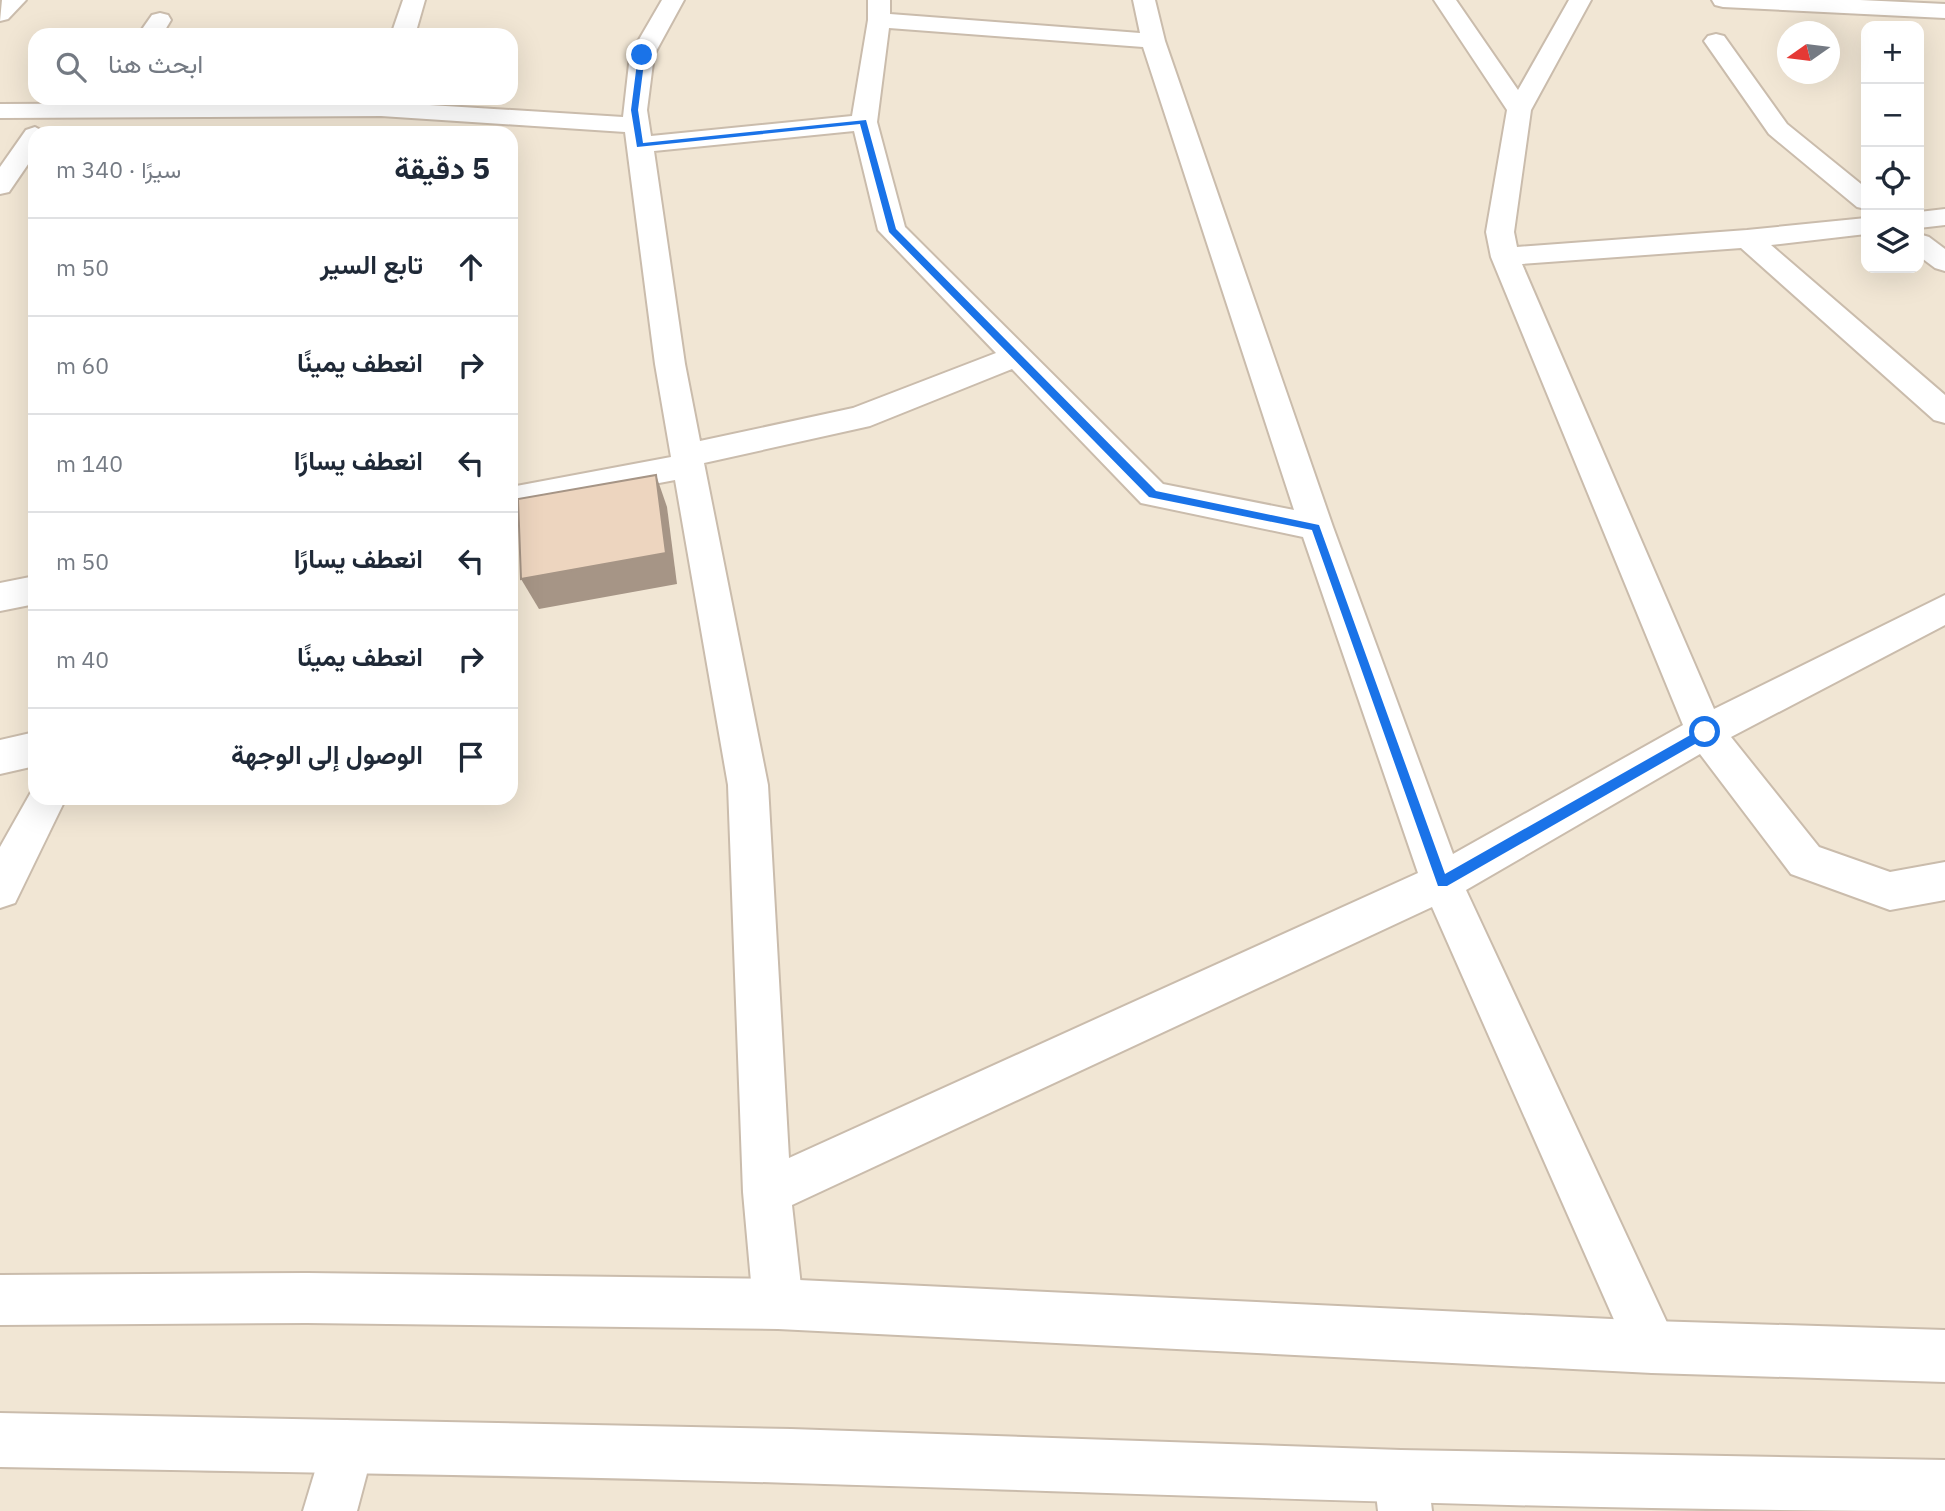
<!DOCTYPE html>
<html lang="ar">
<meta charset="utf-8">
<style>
:root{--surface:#fff;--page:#f2f2f3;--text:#1f2937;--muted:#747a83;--line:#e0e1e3}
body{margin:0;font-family:"IBM Plex Sans",Vazirmatn,sans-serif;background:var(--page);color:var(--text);direction:rtl}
.controls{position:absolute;right:21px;top:21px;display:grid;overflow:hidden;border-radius:14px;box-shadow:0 7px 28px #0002}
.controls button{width:63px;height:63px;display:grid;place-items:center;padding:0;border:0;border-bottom:2px solid var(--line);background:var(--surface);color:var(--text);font:35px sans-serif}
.compass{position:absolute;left:1777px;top:21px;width:63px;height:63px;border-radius:50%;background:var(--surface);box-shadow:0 7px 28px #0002;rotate:256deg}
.stop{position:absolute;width:21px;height:21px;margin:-16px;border:5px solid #1a73e8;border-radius:50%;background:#fff}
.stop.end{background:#1a73e8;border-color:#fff;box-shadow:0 2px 7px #0008}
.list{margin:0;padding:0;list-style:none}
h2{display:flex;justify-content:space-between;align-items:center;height:91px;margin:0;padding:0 28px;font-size:30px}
h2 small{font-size:23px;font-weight:400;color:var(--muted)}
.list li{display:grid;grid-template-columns:46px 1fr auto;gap:21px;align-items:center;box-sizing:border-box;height:98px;padding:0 28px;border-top:2px solid var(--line)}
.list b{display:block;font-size:26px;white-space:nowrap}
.list em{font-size:23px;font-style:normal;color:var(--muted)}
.icon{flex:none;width:38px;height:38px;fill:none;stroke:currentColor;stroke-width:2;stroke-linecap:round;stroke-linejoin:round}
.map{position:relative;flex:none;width:1945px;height:1511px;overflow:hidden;direction:ltr}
.search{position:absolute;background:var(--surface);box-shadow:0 7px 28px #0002;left:28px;top:28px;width:490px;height:77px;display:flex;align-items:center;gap:18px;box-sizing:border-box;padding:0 24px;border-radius:21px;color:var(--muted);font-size:26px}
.panel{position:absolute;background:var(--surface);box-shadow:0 7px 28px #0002;left:28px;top:126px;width:490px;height:679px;border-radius:21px;direction:rtl}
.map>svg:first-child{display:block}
</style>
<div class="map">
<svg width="1945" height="1511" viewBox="0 0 1945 1511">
<rect width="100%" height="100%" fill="#faf4e5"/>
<path fill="#f1e6d4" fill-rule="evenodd" d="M 0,0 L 1945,0 L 1945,1511 L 0,1511 ZM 1866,26 L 1919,26 L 1919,268 L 1866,268 ZM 1787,32 L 1829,32 L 1829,74 L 1787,74 ZM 35,35 L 511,35 L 511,98 L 35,98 ZM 35,133 L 511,133 L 511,798 L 35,798 Z"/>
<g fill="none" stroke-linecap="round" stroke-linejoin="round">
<g stroke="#cabcac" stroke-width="4">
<g id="minor">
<path d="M 2,0 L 26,0 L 8,19 L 0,21 Z"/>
<path d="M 403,0 L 425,0 L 415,35 L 391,35 Z"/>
<path d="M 662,0 L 684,0 L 654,55 L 647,110 L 651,136 L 852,116 L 868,20 L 868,0 L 890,0 L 890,14 L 1140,33 L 1133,0 L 1155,0 L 1165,41 L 1333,527 L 1453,854 L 1683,725 L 1491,257 L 1486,232 L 1507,110 L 1434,0 L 1456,0 L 1518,90 L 1569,0 L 1591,0 L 1531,110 L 1514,232 L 1517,247 L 1747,230 L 1866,218 L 1866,234 L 1771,245 L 1945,395 L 1945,423 L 1934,420 L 1741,248 L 1522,264 L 1714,709 L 1945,595 L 1945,625 L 1731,737 L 1819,847 L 1890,872 L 1945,862 L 1945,900 L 1890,910 L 1791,874 L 1700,754 L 1466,890 L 1670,1329 L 1678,1347 L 1670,1365 L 1652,1373 L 1634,1365 L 1432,907 L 792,1205 L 803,1304 L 796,1322 L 778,1329 L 760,1322 L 753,1304 L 743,1192 L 728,785 L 675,480 L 511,511 L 511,487 L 671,457 L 655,364 L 625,132 L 381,116 L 0,118 L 0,104 L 381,102 L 623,117 L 630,55 ZM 889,28 L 1143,47 L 1294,510 L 1163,484 L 905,227 L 877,122 ZM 854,131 L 878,230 L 996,353 L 853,408 L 700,441 L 685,364 L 654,151 ZM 1012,369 L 1141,503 L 1303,537 L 1418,873 L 789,1158 L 768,785 L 704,463 L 870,426 Z"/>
<path d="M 1712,0 L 1860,0 L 1945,4 L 1945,18 L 1723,7 L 1715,5 Z"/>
<path d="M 160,13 L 168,15 L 171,20 L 162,35 L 138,35 L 152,15 Z"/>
<path d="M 1716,34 L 1724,36 L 1787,124 L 1866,188 L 1866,209 L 1857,207 L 1769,134 L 1704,41 L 1708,36 Z"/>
<path d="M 35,127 L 46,133 L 35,133 L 35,154 L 9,192 L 0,194 L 0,167 L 26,130 Z"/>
<path d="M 1945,209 L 1945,225 L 1919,228 L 1919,212 Z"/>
<path d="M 1919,234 L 1929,237 L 1945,249 L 1945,271 L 1935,268 L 1919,256 Z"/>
<path d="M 35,576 L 35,604 L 0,611 L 0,583 Z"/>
<path d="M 35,732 L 35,766 L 0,774 L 0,740 Z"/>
<path d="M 35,785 L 35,798 L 66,798 L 15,903 L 0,908 L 0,847 Z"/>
<path d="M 347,1420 L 366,1428 L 374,1447 L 357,1511 L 303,1511 L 328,1428 Z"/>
<path d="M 1401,1450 L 1420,1458 L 1428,1477 L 1432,1511 L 1378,1511 L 1374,1477 L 1382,1458 Z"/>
</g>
</g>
<g stroke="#cabcac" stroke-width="4">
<g id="tertiary">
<path d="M 307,1273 L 778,1279 L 1652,1321 L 1945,1330 L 1945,1382 L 1652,1373 L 778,1329 L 307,1323 L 0,1325 L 0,1275 Z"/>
<path d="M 0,1413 L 791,1429 L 1401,1450 L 1945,1460 L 1945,1511 C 1560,1511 1176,1494 792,1483 C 528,1475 264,1472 0,1467 Z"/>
</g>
</g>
<use href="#minor" fill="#fff" fill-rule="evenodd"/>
<use href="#tertiary" fill="#fff" fill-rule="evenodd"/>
</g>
<path fill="#a69586" d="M 656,475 L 667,507 L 677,584 L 539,609 L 521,579 Z"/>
<path fill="#edd5bf" stroke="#a69586" stroke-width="2" d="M 656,475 L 666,553 L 521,579 L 518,499 Z"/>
<path fill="#1a73e8" d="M 642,53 L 645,55 L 638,110 L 643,143 L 866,120 L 896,229 L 1156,491 L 1319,525 L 1445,874 L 1701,729 L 1709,729 L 1709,736 L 1447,886 L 1438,886 L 1312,530 L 1149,497 L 889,232 L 860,124 L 637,147 L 631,110 L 638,55 Z"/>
</svg>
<div class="controls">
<button>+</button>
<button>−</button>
<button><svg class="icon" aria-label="locate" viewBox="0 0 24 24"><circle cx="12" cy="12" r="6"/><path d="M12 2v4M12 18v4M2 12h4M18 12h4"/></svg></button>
<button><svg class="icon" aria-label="layers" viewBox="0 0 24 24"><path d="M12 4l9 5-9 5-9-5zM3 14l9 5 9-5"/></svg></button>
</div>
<svg class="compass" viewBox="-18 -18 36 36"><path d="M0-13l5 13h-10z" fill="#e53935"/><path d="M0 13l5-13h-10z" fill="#747a83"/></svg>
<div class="stop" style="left:1705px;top:732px"></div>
<div class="stop end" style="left:642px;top:55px"></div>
<div class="search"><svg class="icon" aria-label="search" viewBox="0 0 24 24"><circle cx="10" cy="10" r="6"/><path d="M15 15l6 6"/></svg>ابحث هنا</div>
<section class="panel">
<h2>5 دقيقة<small>سيرًا · 340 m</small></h2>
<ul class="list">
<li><svg class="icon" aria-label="ahead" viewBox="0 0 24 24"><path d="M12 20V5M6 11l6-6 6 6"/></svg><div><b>تابع السير</b></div><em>50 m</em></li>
<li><svg class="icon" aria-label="right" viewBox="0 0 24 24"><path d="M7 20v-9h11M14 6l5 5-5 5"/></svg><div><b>انعطف يمينًا</b></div><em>60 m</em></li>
<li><svg class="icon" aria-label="left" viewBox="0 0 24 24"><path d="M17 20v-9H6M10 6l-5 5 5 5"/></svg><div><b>انعطف يسارًا</b></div><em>140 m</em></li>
<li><svg class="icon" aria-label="left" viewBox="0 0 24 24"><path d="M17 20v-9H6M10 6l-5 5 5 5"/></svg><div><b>انعطف يسارًا</b></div><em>50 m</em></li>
<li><svg class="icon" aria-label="right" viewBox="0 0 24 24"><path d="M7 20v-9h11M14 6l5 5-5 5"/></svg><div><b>انعطف يمينًا</b></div><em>40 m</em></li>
<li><svg class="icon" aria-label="arrive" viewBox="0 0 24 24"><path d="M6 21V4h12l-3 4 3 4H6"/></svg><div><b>الوصول إلى الوجهة</b></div></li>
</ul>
</section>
</div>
